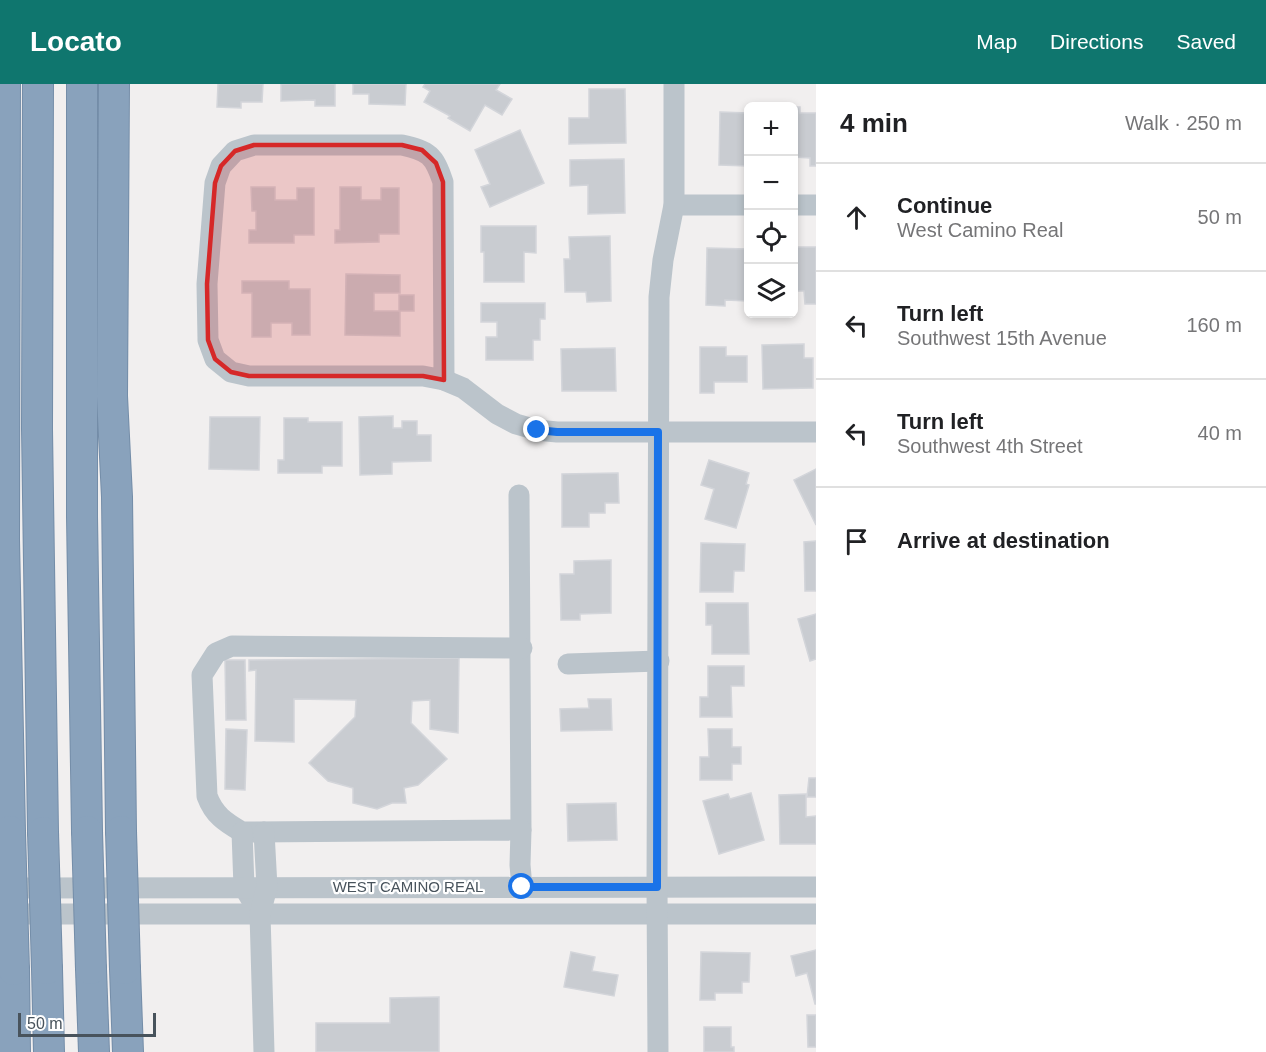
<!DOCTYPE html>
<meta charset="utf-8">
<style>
:root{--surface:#fff;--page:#f6f6f6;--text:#202124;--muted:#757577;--line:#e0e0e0;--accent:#0f766e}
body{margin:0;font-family:Helvetica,sans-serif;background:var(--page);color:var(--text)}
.controls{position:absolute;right:18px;top:18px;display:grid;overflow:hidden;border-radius:9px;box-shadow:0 3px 9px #0003}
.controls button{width:54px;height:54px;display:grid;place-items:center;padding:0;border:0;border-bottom:2px solid var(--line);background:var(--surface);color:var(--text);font:30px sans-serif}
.scale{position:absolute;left:18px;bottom:15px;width:138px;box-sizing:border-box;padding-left:6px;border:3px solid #48535c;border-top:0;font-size:16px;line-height:21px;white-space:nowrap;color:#48535c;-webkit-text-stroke:4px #fff;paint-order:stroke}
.stop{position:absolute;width:18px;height:18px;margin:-14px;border:4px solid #1a73e8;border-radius:50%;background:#fff}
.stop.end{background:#1a73e8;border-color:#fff;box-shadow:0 2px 6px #0008}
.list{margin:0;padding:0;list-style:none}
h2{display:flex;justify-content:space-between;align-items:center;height:78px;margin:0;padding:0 24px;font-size:26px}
h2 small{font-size:20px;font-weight:400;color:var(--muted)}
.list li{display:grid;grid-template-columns:39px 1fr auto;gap:18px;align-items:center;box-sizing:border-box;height:108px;padding:0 24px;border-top:2px solid var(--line)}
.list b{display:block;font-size:22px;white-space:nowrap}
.list p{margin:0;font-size:20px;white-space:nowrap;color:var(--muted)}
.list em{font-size:20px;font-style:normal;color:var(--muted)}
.icon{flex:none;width:33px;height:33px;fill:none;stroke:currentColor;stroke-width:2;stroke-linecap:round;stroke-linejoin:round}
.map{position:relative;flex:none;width:816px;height:968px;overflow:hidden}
header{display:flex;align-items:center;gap:36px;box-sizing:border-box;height:84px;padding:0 30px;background:var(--accent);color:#fff}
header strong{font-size:28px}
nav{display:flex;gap:33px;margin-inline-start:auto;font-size:21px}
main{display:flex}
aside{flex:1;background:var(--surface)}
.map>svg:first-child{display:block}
</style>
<header>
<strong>Locato</strong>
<nav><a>Map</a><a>Directions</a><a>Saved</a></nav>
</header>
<main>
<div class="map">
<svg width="816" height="968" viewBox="0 0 816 968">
<rect width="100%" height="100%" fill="#f1efef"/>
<g fill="#c9ccd1" stroke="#d3d5da" stroke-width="1.5">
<path d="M 218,0 L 263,0 L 262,18 L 241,18 L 241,24 L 217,23 Z"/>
<path d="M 281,0 L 335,0 L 335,22 L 315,22 L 315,16 L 281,17 Z"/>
<path d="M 353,0 L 406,0 L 405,21 L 369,20 L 369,10 L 353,10 Z"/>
<path d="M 425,0 L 500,0 L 496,6 L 512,15 L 502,31 L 485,21 L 470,47 L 448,34 L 450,32 L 424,18 L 430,7 L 423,3 Z"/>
<path d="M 589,5 L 625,5 L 626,59 L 569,60 L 569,34 L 589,34 Z"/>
<path d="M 794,23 L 800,23 L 800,29 L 816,29 L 816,82 L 810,82 L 810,74 L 794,73 Z"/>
<path d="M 720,28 L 748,29 L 748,82 L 719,81 Z"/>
<path d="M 520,46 L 544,99 L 490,123 L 481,103 L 490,100 L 475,66 Z"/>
<path d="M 624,75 L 625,129 L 588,130 L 588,101 L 570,102 L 570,76 Z"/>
<path d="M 251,103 L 275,103 L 275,116 L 297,116 L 297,104 L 314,104 L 314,151 L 294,151 L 294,159 L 249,159 L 249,146 L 256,146 L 256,127 L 252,127 Z"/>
<path d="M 340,103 L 361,103 L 361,116 L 381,116 L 381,104 L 399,104 L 399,150 L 379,150 L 379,158 L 335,159 L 335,146 L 340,146 Z"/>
<path d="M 481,142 L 536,142 L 536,169 L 524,168 L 524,198 L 484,198 L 484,168 L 481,168 Z"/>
<path d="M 610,152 L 611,217 L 587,218 L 586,208 L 565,208 L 564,175 L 570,175 L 569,153 Z"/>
<path d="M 794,163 L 816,163 L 816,220 L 805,220 L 804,207 L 794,207 Z"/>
<path d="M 707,164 L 748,165 L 748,217 L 725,216 L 725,222 L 706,221 Z"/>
<path d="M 346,190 L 400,191 L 400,209 L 374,209 L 374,227 L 400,227 L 400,252 L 345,251 Z"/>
<path d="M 242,197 L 289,197 L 289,205 L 310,205 L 310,251 L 292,251 L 292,239 L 271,239 L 271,253 L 252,253 L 252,209 L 242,209 Z"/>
<rect x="399" y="211" width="15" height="16"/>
<path d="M 481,219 L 545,219 L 545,235 L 540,235 L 540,256 L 533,256 L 533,276 L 486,276 L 486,253 L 497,253 L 497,238 L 481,238 Z"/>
<path d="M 804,260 L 804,274 L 813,274 L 813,304 L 763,305 L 762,261 Z"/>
<path d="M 700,263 L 726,263 L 726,272 L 747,272 L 747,298 L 714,298 L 714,309 L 700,309 Z"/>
<path d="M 615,264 L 616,307 L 562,307 L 561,265 Z"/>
<path d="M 393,332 L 393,344 L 402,344 L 402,337 L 417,337 L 417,351 L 431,351 L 431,377 L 392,378 L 392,390 L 360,391 L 359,333 Z"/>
<path d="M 210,333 L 260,333 L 259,386 L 209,385 Z"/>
<path d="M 284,334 L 308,334 L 308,338 L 342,338 L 342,382 L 322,382 L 322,389 L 278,389 L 278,376 L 284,376 Z"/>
<path d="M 709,376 L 749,389 L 746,400 L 749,401 L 736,444 L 705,435 L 714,405 L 701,401 Z"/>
<path d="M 816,385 L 816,441 L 794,396 Z"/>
<path d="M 618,389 L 619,419 L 605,419 L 605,429 L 589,429 L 589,443 L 562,443 L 562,390 Z"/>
<path d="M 816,457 L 816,507 L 805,507 L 804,458 Z"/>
<path d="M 701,459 L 745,460 L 744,487 L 734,487 L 733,508 L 700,508 Z"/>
<path d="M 611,476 L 611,529 L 580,530 L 580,536 L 561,536 L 560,490 L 574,490 L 574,477 Z"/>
<path d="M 706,519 L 748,519 L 749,570 L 712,570 L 712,541 L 706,541 Z"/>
<path d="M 816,530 L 816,575 L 810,577 L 798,535 Z"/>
<path d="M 459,574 L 458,649 L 430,645 L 430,616 L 412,617 L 411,639 L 447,675 L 418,701 L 404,704 L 406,719 L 392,719 L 377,725 L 353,719 L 353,704 L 328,697 L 309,679 L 355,633 L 356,616 L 294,615 L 294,658 L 255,657 L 256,586 L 249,587 L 249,576 Z"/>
<path d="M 225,576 L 245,576 L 246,636 L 226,636 Z"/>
<path d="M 708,582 L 744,582 L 744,602 L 731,602 L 732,633 L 700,633 L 700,613 L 708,613 Z"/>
<path d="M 588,615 L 611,615 L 612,646 L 561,647 L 560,625 L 589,624 Z"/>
<path d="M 226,645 L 247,646 L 245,706 L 225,705 Z"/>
<path d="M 708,645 L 732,645 L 732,663 L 741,663 L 741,680 L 732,680 L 732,696 L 700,696 L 700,673 L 709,673 Z"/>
<path d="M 809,694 L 816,694 L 816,713 L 807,713 Z"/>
<path d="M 751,709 L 764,756 L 719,770 L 703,717 L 728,710 L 730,715 Z"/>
<path d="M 806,710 L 806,733 L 816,732 L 816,760 L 780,760 L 779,711 Z"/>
<path d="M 616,719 L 617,756 L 568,757 L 567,720 Z"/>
<path d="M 816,866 L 816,920 L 815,920 L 807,889 L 796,892 L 791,872 Z"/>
<path d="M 571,868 L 595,873 L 592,887 L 618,891 L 614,912 L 564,903 Z"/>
<path d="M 701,868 L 750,869 L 749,898 L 742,898 L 742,909 L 715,909 L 715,916 L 700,916 Z"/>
<path d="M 439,913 L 439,968 L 316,968 L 316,939 L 390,939 L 390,914 Z"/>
<path d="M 807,931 L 816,931 L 816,963 L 808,963 Z"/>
<path d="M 704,943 L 731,943 L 731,963 L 734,963 L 734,968 L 704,968 Z"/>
</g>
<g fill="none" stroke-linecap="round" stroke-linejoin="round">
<g stroke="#748da8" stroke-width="32">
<g id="highway">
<path d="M 5,0 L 4,456 L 10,747"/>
<path d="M 38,0 L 37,345 L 43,748"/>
<path d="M 82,0 L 82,433 L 87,747"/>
<path d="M 114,0 L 112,312 L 117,413 L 121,747"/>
<path d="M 47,885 L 49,968"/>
<path d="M 91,885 L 94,968"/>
<path d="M 125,885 L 128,968"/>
<path d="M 14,886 L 15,968"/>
</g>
</g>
<g stroke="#bbc4cb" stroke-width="21">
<path d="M 254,61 L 402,61 C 429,67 434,71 443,98 L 444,296 L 423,292 L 249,292 L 231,288 L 215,275 L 208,256 L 207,200 L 215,99 L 221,82 L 235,67 Z"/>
<path d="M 674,121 L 748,121"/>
<path d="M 794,121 L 816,121"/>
<path d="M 444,296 L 463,304 L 497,330 L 516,340 L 537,346 L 557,348 L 816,348"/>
<path d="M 519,411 L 521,746"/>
<path d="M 522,564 L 232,562 L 216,569 L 202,591 L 207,712 C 214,731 225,738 242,748 L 521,746 L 520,781 L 522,803"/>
<path d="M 568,580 L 659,577"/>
<path d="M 242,748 L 244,803 L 251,815"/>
<path d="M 0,804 L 816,803"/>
<path d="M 1,830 L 816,830"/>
<path d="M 264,968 L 260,830 L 267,803 L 264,748"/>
<path d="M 658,968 L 657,803 L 659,213 L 663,176 L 674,121 L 674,0"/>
</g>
<use href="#highway" stroke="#89a2bc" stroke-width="30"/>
<g stroke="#748da8" stroke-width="32" stroke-linecap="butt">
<g id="highway-bridge">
<path d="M 10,747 L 14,886"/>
<path d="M 87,747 L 91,885"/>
<path d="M 121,747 L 125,885"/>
<path d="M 43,748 L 47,885"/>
</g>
</g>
<use href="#highway-bridge" stroke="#89a2bc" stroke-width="30"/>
</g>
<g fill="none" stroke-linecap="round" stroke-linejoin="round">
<path stroke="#1a73e8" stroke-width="8" d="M 522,803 L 657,803 L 658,348 L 557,348 L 537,346"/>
</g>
<path fill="#d62828" fill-opacity="0.2" stroke="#d62828" stroke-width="4.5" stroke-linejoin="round" d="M 254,61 L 402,61 L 422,66 L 436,79 L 443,98 L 444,296 L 423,292 L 249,292 L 231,288 L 215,275 L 208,256 L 207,200 L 215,99 L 221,82 L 235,67 Z"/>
<g text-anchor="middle" stroke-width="4.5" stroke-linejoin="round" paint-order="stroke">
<g font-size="15" fill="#48535c" stroke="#fff">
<text x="408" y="808">WEST CAMINO REAL</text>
</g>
</g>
</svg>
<div class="controls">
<button>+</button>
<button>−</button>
<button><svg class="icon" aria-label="locate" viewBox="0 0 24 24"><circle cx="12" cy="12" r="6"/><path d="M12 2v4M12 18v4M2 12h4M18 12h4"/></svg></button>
<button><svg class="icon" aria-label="layers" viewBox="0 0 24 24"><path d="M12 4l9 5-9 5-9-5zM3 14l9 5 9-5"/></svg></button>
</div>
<div class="scale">50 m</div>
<div class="stop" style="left:522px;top:803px"></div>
<div class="stop end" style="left:537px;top:346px"></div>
</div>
<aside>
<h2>4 min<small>Walk · 250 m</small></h2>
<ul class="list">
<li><svg class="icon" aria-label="ahead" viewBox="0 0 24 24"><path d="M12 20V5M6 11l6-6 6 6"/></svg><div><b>Continue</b><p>West Camino Real</p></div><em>50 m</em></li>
<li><svg class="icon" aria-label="left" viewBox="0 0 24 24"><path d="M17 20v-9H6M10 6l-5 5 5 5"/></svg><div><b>Turn left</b><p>Southwest 15th Avenue</p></div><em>160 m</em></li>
<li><svg class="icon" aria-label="left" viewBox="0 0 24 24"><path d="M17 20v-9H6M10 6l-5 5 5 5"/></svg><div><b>Turn left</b><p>Southwest 4th Street</p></div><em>40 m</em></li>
<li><svg class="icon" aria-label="arrive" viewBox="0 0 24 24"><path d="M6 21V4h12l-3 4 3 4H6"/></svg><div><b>Arrive at destination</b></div></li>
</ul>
</aside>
</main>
